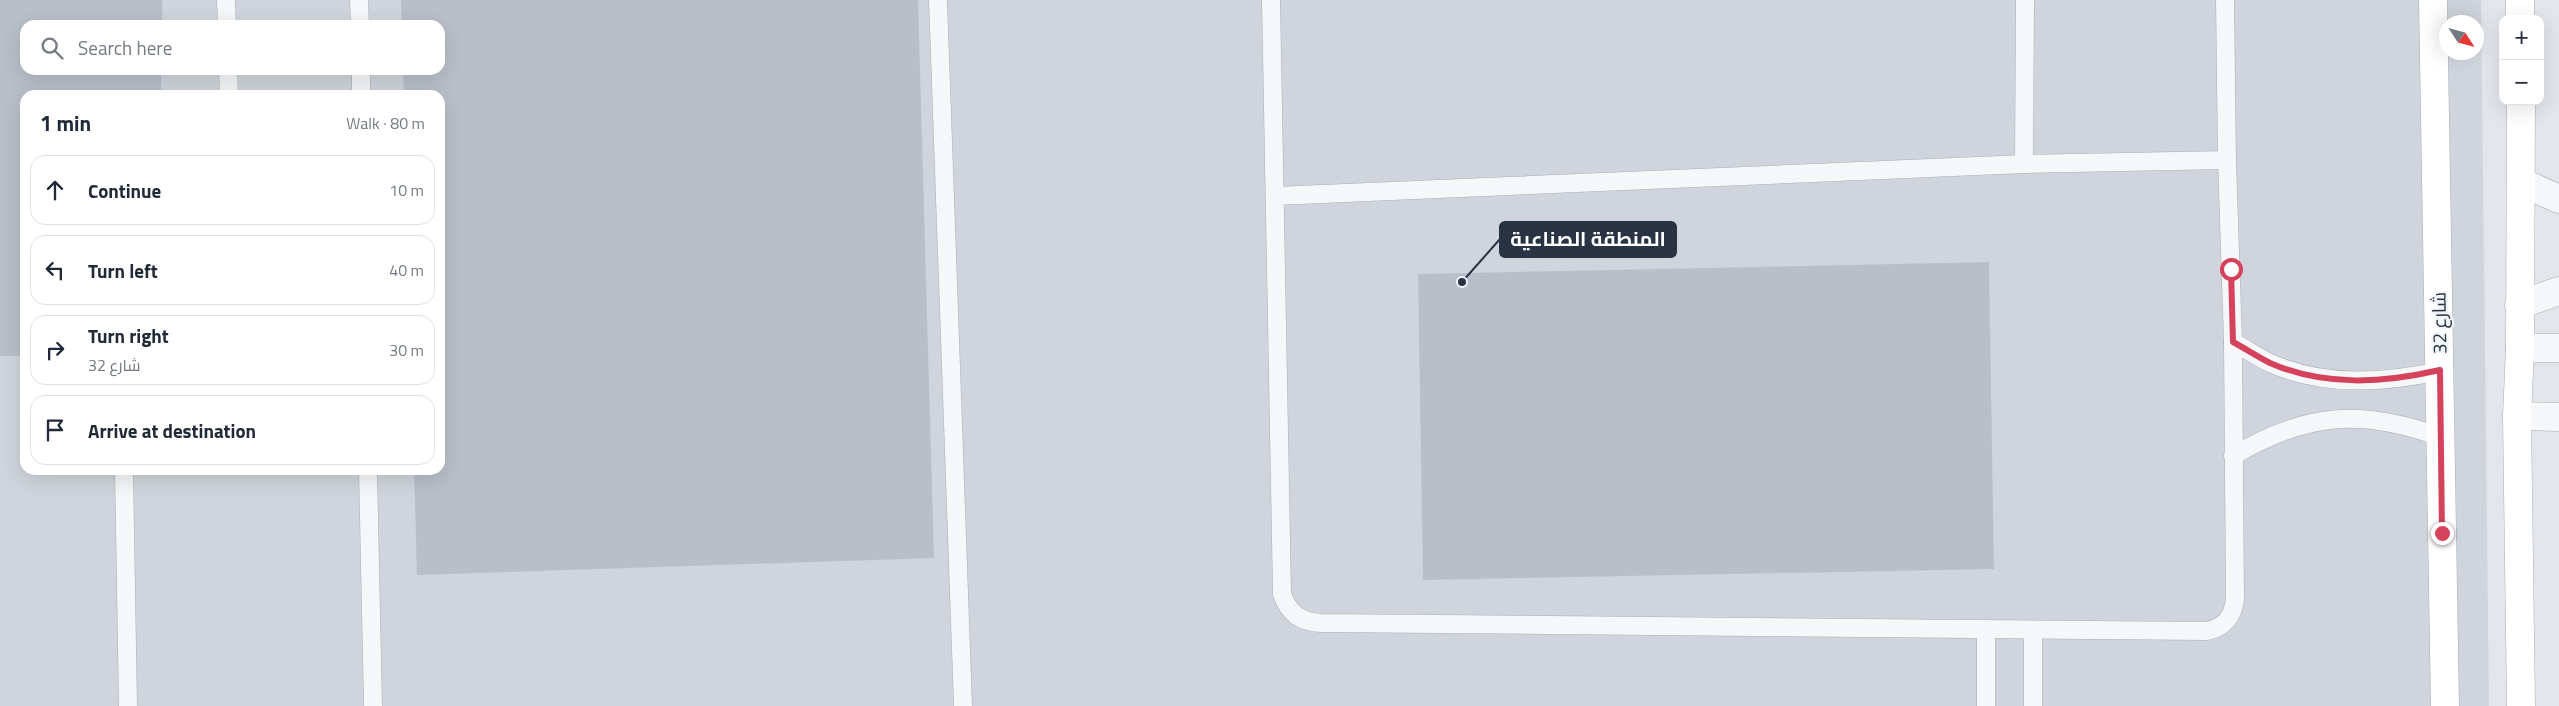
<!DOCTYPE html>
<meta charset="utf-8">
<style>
:root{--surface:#fff;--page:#f2f2f3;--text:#1f2937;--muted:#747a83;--line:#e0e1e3}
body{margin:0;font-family:"Titillium Web",Cairo,sans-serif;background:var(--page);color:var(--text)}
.controls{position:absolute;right:15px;top:15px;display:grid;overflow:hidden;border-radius:10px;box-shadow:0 5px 20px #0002}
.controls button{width:45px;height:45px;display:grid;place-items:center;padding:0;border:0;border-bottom:1px solid var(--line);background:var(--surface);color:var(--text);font:25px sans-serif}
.compass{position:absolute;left:2439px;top:15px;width:45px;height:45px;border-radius:50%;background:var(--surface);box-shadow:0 5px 20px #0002;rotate:126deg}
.stop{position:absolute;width:15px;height:15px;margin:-11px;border:4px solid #d5425b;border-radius:50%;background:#fff}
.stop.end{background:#d5425b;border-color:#fff;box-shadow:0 1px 5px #0008}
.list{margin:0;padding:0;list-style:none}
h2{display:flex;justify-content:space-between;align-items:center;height:65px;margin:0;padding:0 20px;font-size:21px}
h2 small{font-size:16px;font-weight:400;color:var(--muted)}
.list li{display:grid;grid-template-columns:32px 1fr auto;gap:15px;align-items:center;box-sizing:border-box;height:70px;margin:0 10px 10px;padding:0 10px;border:1px solid var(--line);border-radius:15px}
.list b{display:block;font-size:19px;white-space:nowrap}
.list p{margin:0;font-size:16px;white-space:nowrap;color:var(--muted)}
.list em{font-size:16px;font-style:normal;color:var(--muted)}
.icon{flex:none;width:28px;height:28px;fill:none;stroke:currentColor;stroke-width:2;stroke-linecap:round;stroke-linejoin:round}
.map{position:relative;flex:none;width:2559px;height:706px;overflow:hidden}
.search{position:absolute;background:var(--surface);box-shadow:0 5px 20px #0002;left:20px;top:20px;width:425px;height:55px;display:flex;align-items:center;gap:12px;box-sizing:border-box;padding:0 18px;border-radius:15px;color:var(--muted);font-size:19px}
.panel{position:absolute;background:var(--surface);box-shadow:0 5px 20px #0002;left:20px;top:90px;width:425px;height:385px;border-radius:15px}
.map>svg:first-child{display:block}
</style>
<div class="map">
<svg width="2559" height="706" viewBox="0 0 2559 706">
<rect width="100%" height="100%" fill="#e2e6eb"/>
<path fill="#d0d5dd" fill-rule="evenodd" d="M 0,0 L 2481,0 L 2489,706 L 0,706 ZM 2446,22 L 2476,22 L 2476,52 L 2446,52 ZM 25,25 L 440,25 L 440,70 L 25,70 ZM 25,95 L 440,95 L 440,470 L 25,470 Z"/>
<g fill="#b9bfc9">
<path d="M 0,0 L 162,0 L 162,25 L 25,25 L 25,70 L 161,70 L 161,95 L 25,95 L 25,356 L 0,356 Z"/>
<path d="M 401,0 L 918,0 L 934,558 L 417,575 L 414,470 L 440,470 L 440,95 L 404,95 L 403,70 L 440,70 L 440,25 L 402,25 Z"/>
<path d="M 1989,262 L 1994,569 L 1423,580 L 1418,274 Z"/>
</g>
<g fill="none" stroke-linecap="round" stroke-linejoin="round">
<g stroke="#a7adb6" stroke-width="19">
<g id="lane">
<path d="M 226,0 L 227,25"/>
<path d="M 359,0 L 360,25"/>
<path d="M 938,0 L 963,706"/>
<path d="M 1271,0 L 1282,594 C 1289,614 1301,622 1321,623 L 2207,631 C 2225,627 2233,617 2235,599 L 2233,342 L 2227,160 L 2225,0"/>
<path d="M 228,70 L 229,95"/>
<path d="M 361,70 L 361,95"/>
<path d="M 2024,164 L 2025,0"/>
<path d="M 1275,196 L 2024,164 L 2227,160"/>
<path d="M 2233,342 C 2246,349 2258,357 2270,363 C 2325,387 2383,383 2440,371"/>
<path d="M 2233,456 C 2305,413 2361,408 2440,437"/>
<path d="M 124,470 L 128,706"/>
<path d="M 368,470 L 373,706"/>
<path d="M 1986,706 L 1986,630"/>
<path d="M 2033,706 L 2033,631"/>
</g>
</g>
<g stroke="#a7adb6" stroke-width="29">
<g id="street">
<path d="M 2521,182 L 2559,199"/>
<path d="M 2519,305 L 2559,291"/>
<path d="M 2520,348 L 2559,348"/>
<path d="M 2517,416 L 2559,417"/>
</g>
</g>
<g stroke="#a7adb6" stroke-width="29">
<g id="secondary">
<path d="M 2433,0 L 2445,706"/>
<path d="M 2520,0 L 2520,19"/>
<path d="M 2521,101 L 2520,348 L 2517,416 L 2521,706"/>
</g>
</g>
<use href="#lane" stroke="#f5f7f9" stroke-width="18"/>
<use href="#street" stroke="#f5f7f9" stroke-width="28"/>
<use href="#secondary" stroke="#fff" stroke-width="28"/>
</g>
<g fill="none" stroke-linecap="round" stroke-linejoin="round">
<path stroke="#d5425b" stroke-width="6" d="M 2231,269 L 2233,342 C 2246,349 2258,357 2270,363 C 2325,387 2383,383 2440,370 L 2442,533"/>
</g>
<g text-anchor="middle" stroke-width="4.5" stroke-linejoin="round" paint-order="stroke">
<g font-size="19" fill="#293344" stroke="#f2f5f8">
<text transform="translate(2439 323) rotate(-91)" y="7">شارع 32</text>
</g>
</g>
<path fill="none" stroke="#293344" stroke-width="2" d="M1462 282L1500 239"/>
<circle fill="#293344" stroke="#f2f5f8" stroke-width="2" cx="1462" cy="282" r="5"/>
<rect fill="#293344" stroke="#293344" stroke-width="2" x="1500" y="222" width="176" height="35" rx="5"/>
<g font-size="20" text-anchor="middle" font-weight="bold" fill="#fff">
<text x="1588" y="246">المنطقة الصناعية</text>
</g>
</svg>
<div class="controls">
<button>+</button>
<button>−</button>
</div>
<svg class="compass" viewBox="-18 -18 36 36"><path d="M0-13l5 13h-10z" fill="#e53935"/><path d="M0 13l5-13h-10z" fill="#747a83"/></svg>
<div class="stop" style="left:2231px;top:269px"></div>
<div class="stop end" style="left:2442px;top:533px"></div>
<div class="search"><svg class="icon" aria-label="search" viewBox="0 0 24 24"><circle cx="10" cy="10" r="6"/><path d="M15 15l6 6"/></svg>Search here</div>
<section class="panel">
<h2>1 min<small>Walk · 80 m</small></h2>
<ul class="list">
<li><svg class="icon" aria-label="ahead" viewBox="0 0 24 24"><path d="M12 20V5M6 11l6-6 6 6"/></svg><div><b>Continue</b></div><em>10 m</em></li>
<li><svg class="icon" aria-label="left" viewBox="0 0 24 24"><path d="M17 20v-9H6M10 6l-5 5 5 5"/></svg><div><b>Turn left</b></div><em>40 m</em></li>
<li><svg class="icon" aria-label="right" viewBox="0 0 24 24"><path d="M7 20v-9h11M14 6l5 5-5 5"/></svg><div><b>Turn right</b><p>شارع 32</p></div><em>30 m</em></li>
<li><svg class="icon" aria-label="arrive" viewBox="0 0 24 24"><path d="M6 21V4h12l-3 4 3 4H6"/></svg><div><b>Arrive at destination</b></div></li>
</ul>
</section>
</div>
